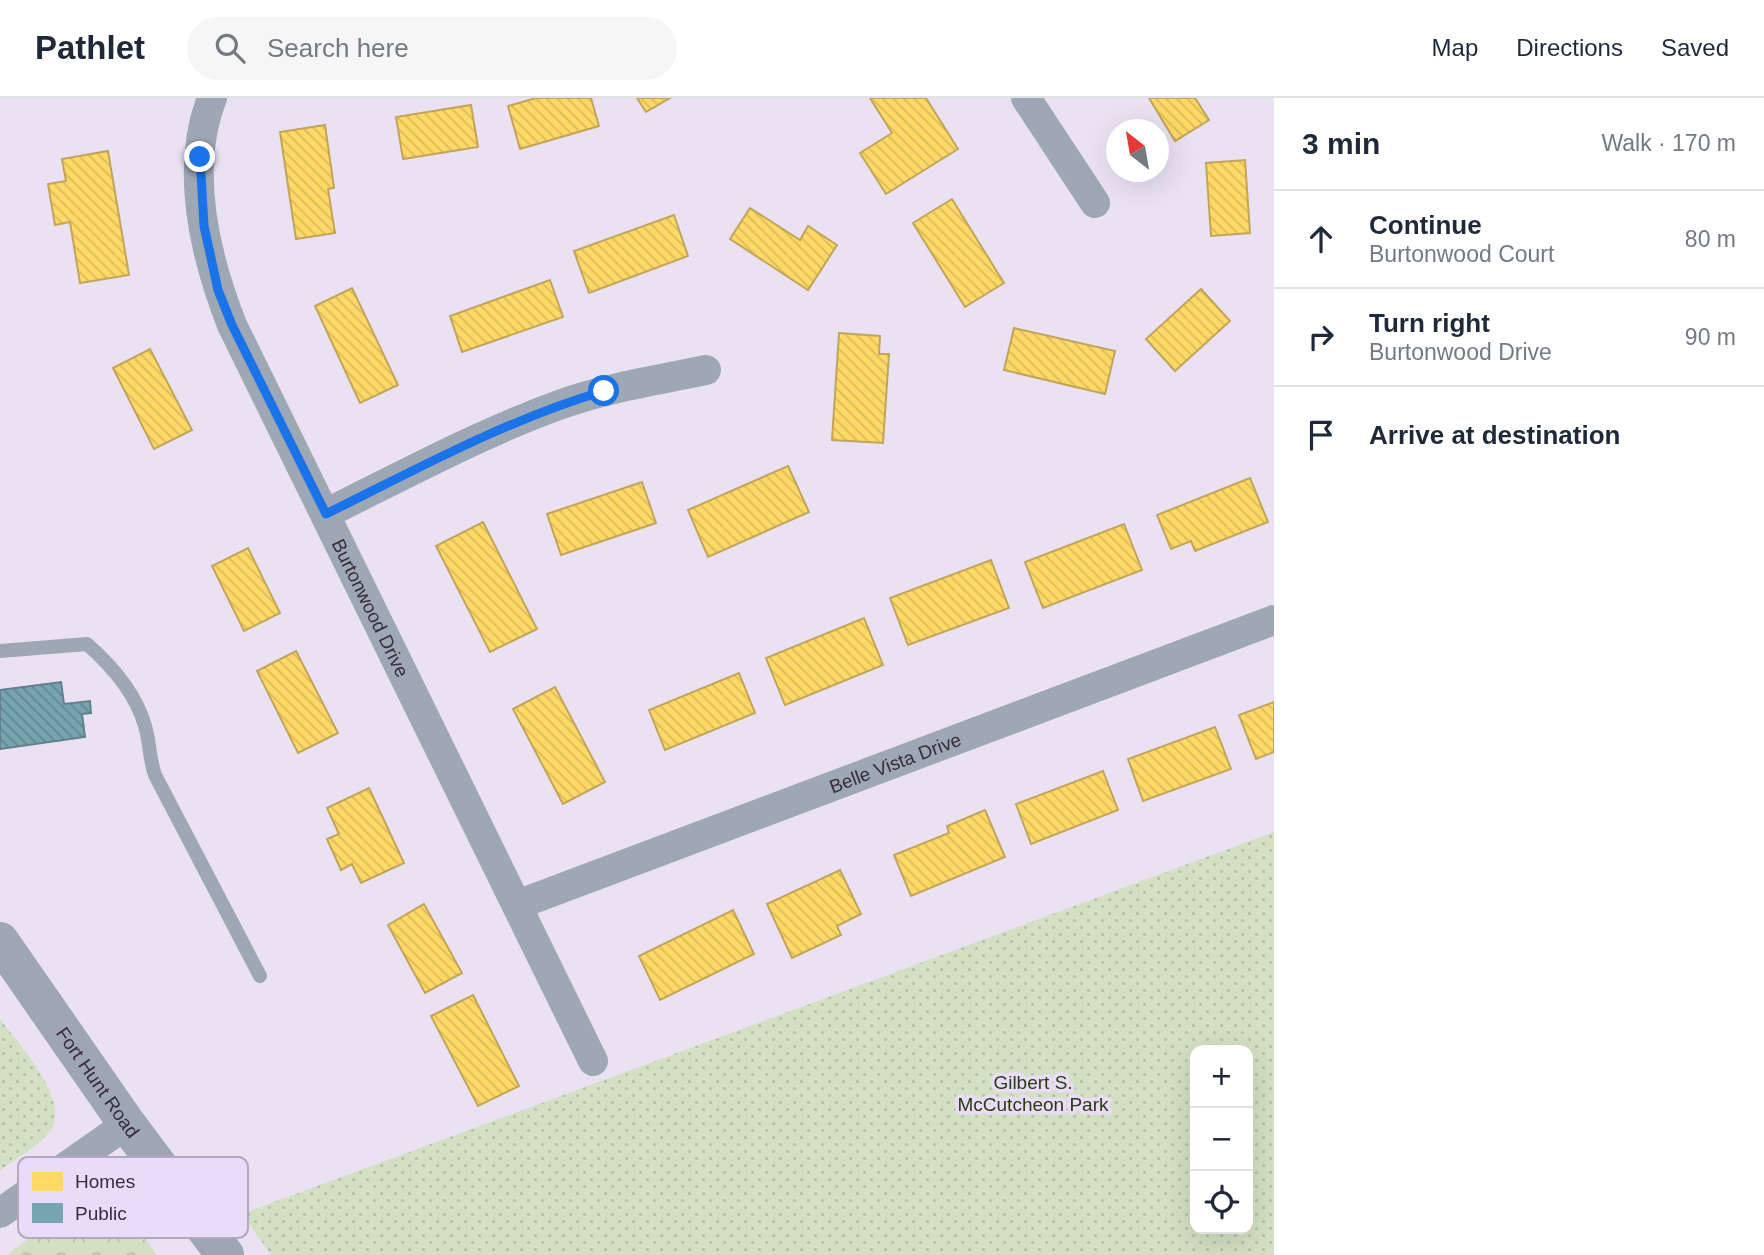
<!DOCTYPE html>
<meta charset="utf-8">
<style>
:root{--surface:#fff;--page:#f6f6f7;--text:#1f2937;--muted:#747a83;--line:#e0e1e3}
body{margin:0;font-family:Helvetica,sans-serif;background:var(--page);color:var(--text)}
.controls{position:absolute;right:21px;bottom:21px;display:grid;overflow:hidden;border-radius:14px;box-shadow:0 7px 28px #0002}
.controls button{width:63px;height:63px;display:grid;place-items:center;padding:0;border:0;border-bottom:2px solid var(--line);background:var(--surface);color:var(--text);font:35px sans-serif}
.compass{position:absolute;left:1106px;top:21px;width:63px;height:63px;border-radius:50%;background:var(--surface);box-shadow:0 7px 28px #0002;rotate:329deg}
.stop{position:absolute;width:21px;height:21px;margin:-16px;border:5px solid #1a73e8;border-radius:50%;background:#fff}
.stop.end{background:#1a73e8;border-color:#fff;box-shadow:0 2px 7px #0008}
.list{margin:0;padding:0;list-style:none}
h2{display:flex;justify-content:space-between;align-items:center;height:91px;margin:0;padding:0 28px;font-size:30px}
h2 small{font-size:23px;font-weight:400;color:var(--muted)}
.list li{display:grid;grid-template-columns:46px 1fr auto;gap:21px;align-items:center;box-sizing:border-box;height:98px;padding:0 28px;border-top:2px solid var(--line)}
.list b{display:block;font-size:26px;white-space:nowrap}
.list p{margin:0;font-size:23px;white-space:nowrap;color:var(--muted)}
.list em{font-size:23px;font-style:normal;color:var(--muted)}
.icon{flex:none;width:38px;height:38px;fill:none;stroke:currentColor;stroke-width:2;stroke-linecap:round;stroke-linejoin:round}
.map{position:relative;flex:none;width:1274px;height:1157px;overflow:hidden}
header{display:flex;align-items:center;gap:42px;box-sizing:border-box;height:98px;padding:0 35px;background:var(--surface);border-bottom:2px solid var(--line)}
header strong{font-size:33px}
nav{display:flex;gap:38px;margin-inline-start:auto;font-size:24px}
.search{width:490px;height:63px;background:var(--page);display:flex;align-items:center;gap:18px;box-sizing:border-box;padding:0 24px;border-radius:38px;color:var(--muted);font-size:26px}
main{display:flex}
aside{flex:1;background:var(--surface)}
.map>svg:first-child{display:block}
</style>
<header>
<strong>Pathlet</strong>
<div class="search"><svg class="icon" aria-label="search" viewBox="0 0 24 24"><circle cx="10" cy="10" r="6"/><path d="M15 15l6 6"/></svg>Search here</div>
<nav><a>Map</a><a>Directions</a><a>Saved</a></nav>
</header>
<main>
<div class="map">
<svg width="1274" height="1157" viewBox="0 0 1274 1157">
<defs>
<pattern id="forest-crowns" width="20" height="18" patternUnits="userSpaceOnUse" patternTransform="scale(1.75)"><rect width="20" height="18" fill="#d3e0c3"/><path d="M2 6a3 3 0 1 1 6 0M12 15a3 3 0 1 1 6 0" fill="none" stroke="#b6c0a9"/></pattern>
<pattern id="park-dots" width="8" height="8" patternUnits="userSpaceOnUse" patternTransform="scale(1.75)"><rect width="8" height="8" fill="#d3e0c3"/><path d="M2 2h.1M6 6h.1" fill="none" stroke="#b6c0a9" stroke-width="1.8" stroke-linecap="round"/></pattern>
<pattern id="homes-back-hatch" width="6" height="6" patternUnits="userSpaceOnUse" patternTransform="scale(1.75)"><rect width="6" height="6" fill="#ffd966"/><path d="M-1 5l2 2M0 0l6 6M5-1l2 2" fill="none" stroke="#dbba5a"/></pattern>
<pattern id="public-back-hatch" width="6" height="6" patternUnits="userSpaceOnUse" patternTransform="scale(1.75)"><rect width="6" height="6" fill="#76a5af"/><path d="M-1 5l2 2M0 0l6 6M5-1l2 2" fill="none" stroke="#628790"/></pattern>
</defs>
<rect width="100%" height="100%" fill="#eae2f3"/>
<path fill="url(#forest-crowns)" d="M 105,1098 L 123,1110 L 157,1157 L 7,1157 L 79,1102 Z"/>
<g fill="url(#park-dots)" fill-rule="evenodd">
<path d="M 1274,734 L 1274,1157 L 271,1157 L 242,1116 ZM 1195,952 L 1248,952 L 1248,1131 L 1195,1131 Z"/>
<path d="M 0,921 C 17,944 65,996 54,1026 C 46,1045 16,1060 0,1073 Z"/>
</g>
<g fill="url(#homes-back-hatch)" stroke="#c2a55a" stroke-width="2">
<path d="M 536,0 L 591,0 L 599,28 L 520,51 L 508,8 Z"/>
<path d="M 637,0 L 670,0 L 646,14 Z"/>
<path d="M 870,0 L 926,0 L 958,51 L 886,96 L 860,55 L 892,35 Z"/>
<path d="M 1149,0 L 1195,0 L 1209,22 L 1175,43 Z"/>
<path d="M 471,7 L 478,49 L 403,61 L 396,19 Z"/>
<path d="M 325,27 L 334,90 L 328,91 L 335,135 L 296,141 L 280,34 Z"/>
<path d="M 108,53 L 129,177 L 80,185 L 70,124 L 55,127 L 48,86 L 66,83 L 62,61 Z"/>
<path d="M 1245,62 L 1250,135 L 1211,138 L 1206,65 Z"/>
<path d="M 952,101 L 1004,185 L 965,209 L 913,125 Z"/>
<path d="M 750,110 L 800,142 L 808,128 L 837,147 L 808,192 L 730,141 Z"/>
<path d="M 674,117 L 688,158 L 589,195 L 574,153 Z"/>
<path d="M 550,182 L 563,219 L 462,254 L 450,218 Z"/>
<path d="M 352,190 L 398,287 L 360,305 L 315,208 Z"/>
<path d="M 1201,191 L 1230,223 L 1175,273 L 1146,241 Z"/>
<path d="M 1014,230 L 1115,253 L 1105,296 L 1004,272 Z"/>
<path d="M 839,235 L 880,238 L 879,256 L 889,256 L 883,345 L 832,342 Z"/>
<path d="M 150,251 L 192,332 L 154,351 L 113,270 Z"/>
<path d="M 788,368 L 809,414 L 708,459 L 688,412 Z"/>
<path d="M 1250,380 L 1268,424 L 1195,453 L 1191,443 L 1171,451 L 1157,417 Z"/>
<path d="M 642,384 L 656,425 L 561,457 L 547,416 Z"/>
<path d="M 483,424 L 537,531 L 490,554 L 436,448 Z"/>
<path d="M 1124,426 L 1142,472 L 1043,510 L 1025,464 Z"/>
<path d="M 248,450 L 280,515 L 244,533 L 212,468 Z"/>
<path d="M 991,462 L 1009,510 L 908,547 L 890,500 Z"/>
<path d="M 864,520 L 883,567 L 785,607 L 766,560 Z"/>
<path d="M 296,553 L 338,635 L 298,655 L 257,573 Z"/>
<path d="M 739,575 L 755,615 L 665,652 L 649,612 Z"/>
<path d="M 555,589 L 605,684 L 563,706 L 513,611 Z"/>
<path d="M 1274,604 L 1274,654 L 1256,661 L 1239,617 Z"/>
<path d="M 1215,629 L 1231,671 L 1143,703 L 1128,661 Z"/>
<path d="M 1103,673 L 1118,712 L 1031,746 L 1016,706 Z"/>
<path d="M 369,690 L 404,765 L 361,785 L 352,766 L 341,772 L 327,741 L 339,736 L 327,710 Z"/>
<path d="M 985,712 L 1005,759 L 911,798 L 894,757 L 949,735 L 947,728 Z"/>
<path d="M 840,772 L 861,816 L 837,828 L 841,837 L 792,860 L 767,806 Z"/>
<path d="M 424,806 L 462,875 L 425,895 L 388,827 Z"/>
<path d="M 733,812 L 754,856 L 660,902 L 639,858 Z"/>
<path d="M 473,897 L 519,988 L 478,1008 L 431,918 Z"/>
</g>
<path fill="url(#public-back-hatch)" stroke="#62818d" stroke-width="2" d="M 61,584 L 64,606 L 90,603 L 91,615 L 82,616 L 85,639 L 0,651 L 0,592 Z"/>
<g fill="none" stroke-linecap="round" stroke-linejoin="round">
<path stroke="#9ea7b4" stroke-width="14" d="M 0,553 L 87,546 C 111,567 136,596 145,628 C 150,644 149,660 155,677 L 260,878"/>
<g stroke="#9ea7b4" stroke-width="30">
<path id="s1" d="M 212,0 C 184,72 205,158 232,227 L 593,963"/>
<path d="M 1026,0 L 1095,105"/>
<path d="M 325,416 C 402,378 479,336 559,307 C 606,290 657,282 706,272"/>
<path id="s2" d="M 517,807 L 1274,522"/>
<path d="M 0,1115 L 127,1026"/>
</g>
<path stroke="#9ea6b5" stroke-width="38" id="s3" d="M 0,843 L 127,1026 L 225,1157"/>
</g>
<g fill="none" stroke-linecap="round" stroke-linejoin="round">
<path stroke="#1a73e8" stroke-width="9" d="M 200,59 L 204,128 L 218,192 L 232,227 L 326,416 C 417,371 506,322 604,293"/>
</g>
<g text-anchor="middle" stroke-width="7" stroke-linejoin="round" paint-order="stroke">
<g font-size="19" fill="#352c3e" stroke="#eadcf9">
<text dy="7" stroke="none"><textPath href="#s1" startOffset="548">Burtonwood Drive</textPath></text>
<text dy="7" stroke="none"><textPath href="#s2" startOffset="404">Belle Vista Drive</textPath></text>
<text dy="7" stroke="none"><textPath href="#s3" startOffset="172">Fort Hunt Road</textPath></text>
</g>
<g font-size="19" fill="#2b3b11" stroke="#eadcf9">
<text x="1033" y="991">Gilbert S.<tspan x="1033" dy="22">McCutcheon Park</tspan></text>
</g>
</g>
<rect x="18" y="1059" width="230" height="81" rx="10" fill="#eadcf9" stroke="#b4a7c1" stroke-width="2"/>
<rect x="32" y="1074" width="31" height="19" fill="#ffd966"/>
<rect x="32" y="1105" width="31" height="20" fill="#76a5af"/>
<g font-size="19" fill="#352c3e">
<text x="75" y="1090">Homes</text>
<text x="75" y="1122">Public</text>
</g>
</svg>
<div class="controls">
<button>+</button>
<button>−</button>
<button><svg class="icon" aria-label="locate" viewBox="0 0 24 24"><circle cx="12" cy="12" r="6"/><path d="M12 2v4M12 18v4M2 12h4M18 12h4"/></svg></button>
</div>
<svg class="compass" viewBox="-18 -18 36 36"><path d="M0-13l5 13h-10z" fill="#e53935"/><path d="M0 13l5-13h-10z" fill="#747a83"/></svg>
<div class="stop" style="left:604px;top:293px"></div>
<div class="stop end" style="left:200px;top:59px"></div>
</div>
<aside>
<h2>3 min<small>Walk · 170 m</small></h2>
<ul class="list">
<li><svg class="icon" aria-label="ahead" viewBox="0 0 24 24"><path d="M12 20V5M6 11l6-6 6 6"/></svg><div><b>Continue</b><p>Burtonwood Court</p></div><em>80 m</em></li>
<li><svg class="icon" aria-label="right" viewBox="0 0 24 24"><path d="M7 20v-9h11M14 6l5 5-5 5"/></svg><div><b>Turn right</b><p>Burtonwood Drive</p></div><em>90 m</em></li>
<li><svg class="icon" aria-label="arrive" viewBox="0 0 24 24"><path d="M6 21V4h12l-3 4 3 4H6"/></svg><div><b>Arrive at destination</b></div></li>
</ul>
</aside>
</main>
